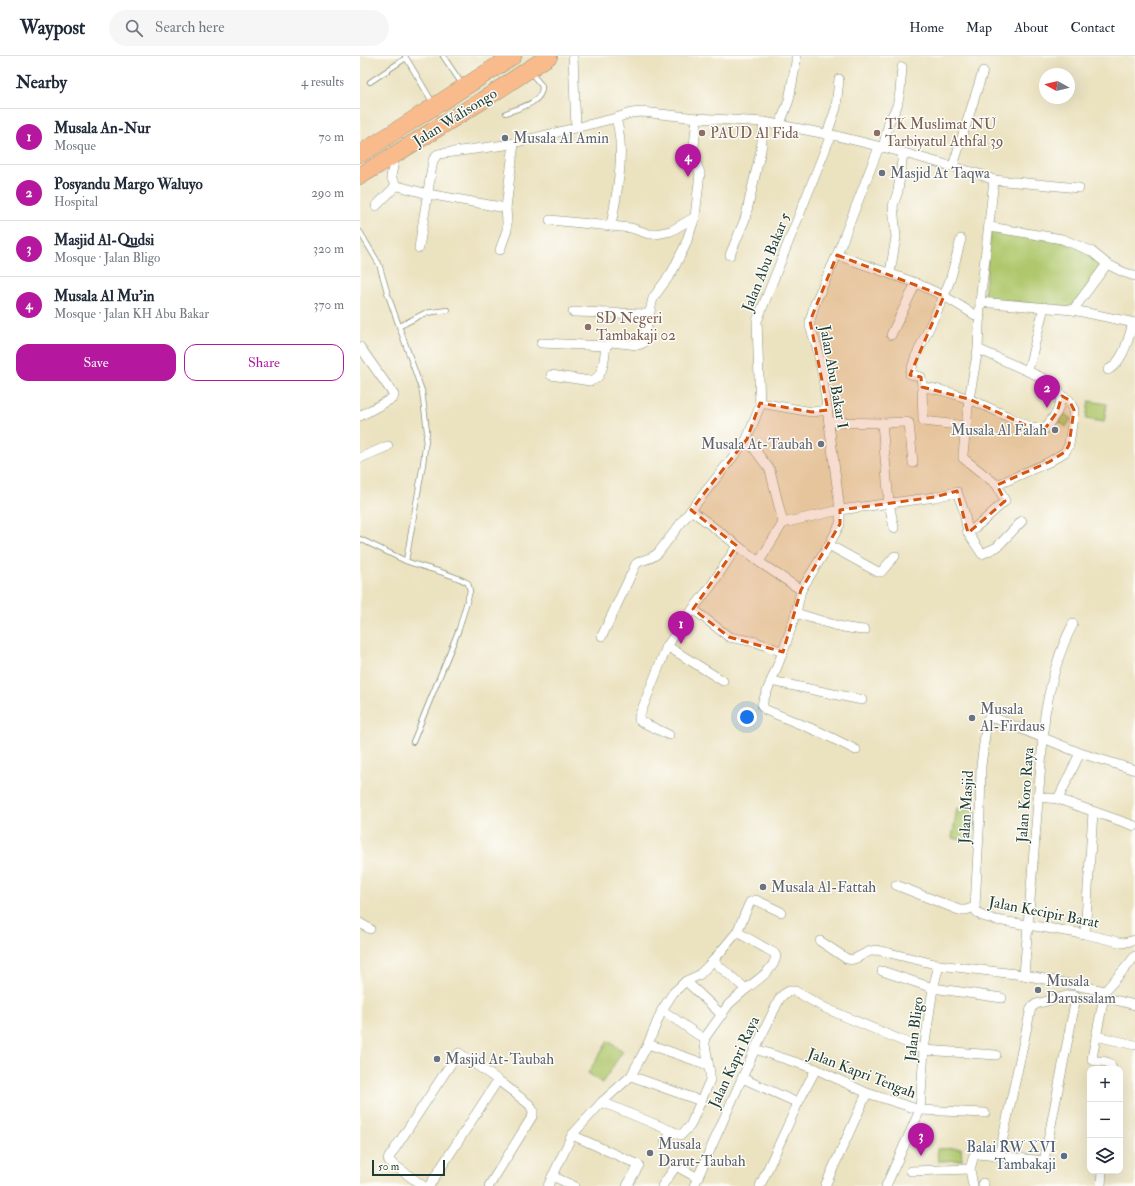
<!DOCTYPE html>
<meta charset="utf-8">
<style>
:root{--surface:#fff;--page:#f6f6f7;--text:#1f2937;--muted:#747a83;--line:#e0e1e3;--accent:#b5179e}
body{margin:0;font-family:"IM FELL Double Pica",serif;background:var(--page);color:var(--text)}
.controls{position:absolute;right:12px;bottom:12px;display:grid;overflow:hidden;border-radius:8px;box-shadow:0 4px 16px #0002}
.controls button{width:36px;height:36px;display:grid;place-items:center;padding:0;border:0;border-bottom:1px solid var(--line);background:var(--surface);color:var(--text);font:20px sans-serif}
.compass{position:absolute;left:679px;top:12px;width:36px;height:36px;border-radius:50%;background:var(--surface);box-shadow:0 4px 16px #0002;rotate:278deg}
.scale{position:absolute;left:12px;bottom:10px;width:73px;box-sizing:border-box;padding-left:4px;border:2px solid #1f3d34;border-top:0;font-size:11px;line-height:14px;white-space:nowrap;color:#1f3d34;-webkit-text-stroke:3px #fdfcf7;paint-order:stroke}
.you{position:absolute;left:387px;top:661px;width:14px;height:14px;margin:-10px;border:3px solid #fff;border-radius:50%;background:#1a73e8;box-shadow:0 0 0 6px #1a73e833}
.badge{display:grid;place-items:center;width:26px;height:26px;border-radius:50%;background:var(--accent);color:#fff;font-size:13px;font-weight:700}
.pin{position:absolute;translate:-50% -33px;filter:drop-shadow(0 1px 2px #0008)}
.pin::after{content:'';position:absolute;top:21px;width:14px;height:12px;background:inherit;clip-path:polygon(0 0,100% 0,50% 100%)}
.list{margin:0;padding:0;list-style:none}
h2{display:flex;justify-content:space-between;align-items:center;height:52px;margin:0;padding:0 16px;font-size:17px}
h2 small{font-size:13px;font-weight:400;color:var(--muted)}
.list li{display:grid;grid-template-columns:26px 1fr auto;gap:12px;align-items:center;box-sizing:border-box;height:56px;padding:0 16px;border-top:1px solid var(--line)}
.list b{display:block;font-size:15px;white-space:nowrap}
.list p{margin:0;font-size:13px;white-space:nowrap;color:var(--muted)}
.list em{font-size:13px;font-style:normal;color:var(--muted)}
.actions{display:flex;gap:8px;padding:12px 16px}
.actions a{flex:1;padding:9px 0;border:1px solid var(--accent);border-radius:12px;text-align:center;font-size:14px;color:var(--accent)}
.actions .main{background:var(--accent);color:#fff}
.icon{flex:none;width:22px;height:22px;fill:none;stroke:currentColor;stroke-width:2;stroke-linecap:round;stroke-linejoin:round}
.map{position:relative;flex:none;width:775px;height:1130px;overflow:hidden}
header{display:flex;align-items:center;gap:24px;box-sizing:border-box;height:56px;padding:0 20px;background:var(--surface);border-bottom:1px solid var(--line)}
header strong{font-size:19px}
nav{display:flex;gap:22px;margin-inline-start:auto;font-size:14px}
.search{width:280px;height:36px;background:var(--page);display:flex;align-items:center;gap:10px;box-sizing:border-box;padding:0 14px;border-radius:22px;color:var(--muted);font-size:15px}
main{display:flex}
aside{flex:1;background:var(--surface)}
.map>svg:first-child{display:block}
</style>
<header>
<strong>Waypost</strong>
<div class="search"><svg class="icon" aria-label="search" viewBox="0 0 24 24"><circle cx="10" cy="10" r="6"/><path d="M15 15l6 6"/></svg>Search here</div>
<nav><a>Home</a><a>Map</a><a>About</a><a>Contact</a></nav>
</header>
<main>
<aside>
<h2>Nearby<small>4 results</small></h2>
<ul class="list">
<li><span class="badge">1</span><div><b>Musala An-Nur</b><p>Mosque</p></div><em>70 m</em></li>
<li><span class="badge">2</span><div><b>Posyandu Margo Waluyo</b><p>Hospital</p></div><em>290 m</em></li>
<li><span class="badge">3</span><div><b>Masjid Al-Qudsi</b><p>Mosque · Jalan Bligo</p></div><em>320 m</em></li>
<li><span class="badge">4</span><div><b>Musala Al Mu'in</b><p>Mosque · Jalan KH Abu Bakar</p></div><em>370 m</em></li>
</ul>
<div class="actions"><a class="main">Save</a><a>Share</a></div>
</aside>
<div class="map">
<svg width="775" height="1130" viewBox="0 0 775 1130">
<rect width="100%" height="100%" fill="#fdfcf7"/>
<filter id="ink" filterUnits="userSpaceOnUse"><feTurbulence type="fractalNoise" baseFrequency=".025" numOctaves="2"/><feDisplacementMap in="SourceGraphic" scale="8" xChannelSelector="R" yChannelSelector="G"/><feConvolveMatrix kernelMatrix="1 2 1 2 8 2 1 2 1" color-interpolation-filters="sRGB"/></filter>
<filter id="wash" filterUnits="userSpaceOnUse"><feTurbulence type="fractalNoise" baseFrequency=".012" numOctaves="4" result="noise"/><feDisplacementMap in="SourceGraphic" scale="16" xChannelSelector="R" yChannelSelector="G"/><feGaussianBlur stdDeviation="0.9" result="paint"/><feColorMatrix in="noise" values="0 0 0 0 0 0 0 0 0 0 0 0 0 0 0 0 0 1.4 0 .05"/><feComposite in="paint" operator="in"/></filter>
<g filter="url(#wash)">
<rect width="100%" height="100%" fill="#ebe2c0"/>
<g fill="#b0c86d" stroke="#688250">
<path d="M631 174 702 185 729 197 744 208 710 252 624 242Z"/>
<path d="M729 345 747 348 744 366 726 363Z"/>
<path d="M701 355 711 363 706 371 695 363Z"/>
<path d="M597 752 617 755 612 786 592 782Z"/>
<path d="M248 985 263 995 242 1027 228 1017Z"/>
<path d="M601 1092 602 1104 578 1105 577 1093Z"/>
</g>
</g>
<g filter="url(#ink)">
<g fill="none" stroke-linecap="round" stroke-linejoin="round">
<defs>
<g id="lane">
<path d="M45 0 73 47"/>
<path d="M83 0 102 28"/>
<path d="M10 26 46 2"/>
<path d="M146 57C159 52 183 47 182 30L171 17"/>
<path d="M0 176 19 208 28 239 62 335 67 375 63 408 46 505C66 513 89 516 108 527L110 535 99 573 53 686"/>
<path d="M40 270 65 257 88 254"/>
<path d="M0 483 46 505"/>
</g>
<g id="street">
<path d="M213 0 216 72"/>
<path d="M420 68 429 44 436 6V0"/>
<path d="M467 78 476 52 479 23"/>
<path d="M523 92 529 66 537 50 540 36 542 11"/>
<path d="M35 99 31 121 36 130"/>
<path d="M593 110 623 15"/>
<path d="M16 150 35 131 38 130 68 138 146 152"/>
<path d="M190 164 271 172 289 178H296L311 175 335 161"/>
<path d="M251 170C257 135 266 97 256 62"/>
<path d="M630 171 702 183 731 195 747 208 763 216 775 220"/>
<path d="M601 183 591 221 584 240 555 302 550 318 561 321 562 331C601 335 637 356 672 372L685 373 697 356 702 340"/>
<path d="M59 192 73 104 78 98 145 89 256 62 271 57 282 56 337 62 404 66 477 80 530 93 619 118 634 124 719 132"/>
<path d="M140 194 147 174V166L146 152 154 87"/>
<path d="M370 199 385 163 401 94 404 66"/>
<path d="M477 199 556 227 584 240 620 262"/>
<path d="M530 217 536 181 533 150 538 135 543 97"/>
<path d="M620 246 713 254 775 267"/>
<path d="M713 254 747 208"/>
<path d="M213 256 289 258"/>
<path d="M531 279 556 227"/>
<path d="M181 287 246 290 251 286 278 289 283 287 293 242 312 216 325 190 335 161 340 117 333 99 337 62"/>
<path d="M0 291 34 339 33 342 0 360"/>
<path d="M618 293 694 327 702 340 709 344 714 354 709 389 705 396 689 406 637 429 603 402V398L609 343 618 293 620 246 634 124"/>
<path d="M748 314C764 305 768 283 773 267"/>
<path d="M668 315 684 251"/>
<path d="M191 319 230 325C244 323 244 302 246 290"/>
<path d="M562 331 563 364 564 365 606 370"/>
<path d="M400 347 452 356 468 354"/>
<path d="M469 366 522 367 529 447 534 472"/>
<path d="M522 367 546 366 549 367 553 407"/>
<path d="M387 383 410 414 423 467"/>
<path d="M0 402 28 390"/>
<path d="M608 477 623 465 645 445 637 429"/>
<path d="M469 489 518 516H521L535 500"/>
<path d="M399 506 423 467 480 454 575 441 596 436H597L604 455 608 477 622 498 637 491 662 465"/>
<path d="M441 534 399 506 331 454 387 383 400 350 397 265 471 79"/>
<path d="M333 553 369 581 396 586 423 596"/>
<path d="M436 557C459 564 481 573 505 574"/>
<path d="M242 580 276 508C282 502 288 506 298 497L331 454"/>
<path d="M307 590 363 625"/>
<path d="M411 625 502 644"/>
<path d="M309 679 282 666 279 664V661L307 590 333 553 351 530 377 490"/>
<path d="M496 694 462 677 406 654 402 650 403 645 423 596 436 557 441 534 469 489 480 468V454L463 321 457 291 450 270V265L455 247 477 199 519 91"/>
<path d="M679 741 698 743 775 770"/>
<path d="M698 743 720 697"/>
<path d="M536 829 599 854H606L615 851 617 856 622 860 636 864 725 878 763 887 775 884"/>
<path d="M615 851 620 757 621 710 627 664 629 662 637 663 720 697 775 714"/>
<path d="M0 867 10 873"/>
<path d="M377 876 414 897 416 900C414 914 397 924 386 933"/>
<path d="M725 878 733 756"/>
<path d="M460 885 487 903C498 906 503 894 517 894L579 909 664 919 685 658C691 627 698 596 713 568"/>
<path d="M522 915 573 932 642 942"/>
<path d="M664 919 745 935"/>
<path d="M326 925 362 959"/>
<path d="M710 939 716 940V942L684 1105 639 1100 671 952 676 948Z"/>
<path d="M743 941 775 949"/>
<path d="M736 980 775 989"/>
<path d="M344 983 369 948 386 933 353 905"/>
<path d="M288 988 348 1009"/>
<path d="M395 993 456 1013 507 1037 560 1054 625 1057"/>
<path d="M752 1013C750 1002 740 1007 732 1004L733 997 745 935 768 909 775 900"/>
<path d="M271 1020 341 1045"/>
<path d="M382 1022 438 1047"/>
<path d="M242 1046 321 1079 330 1070 350 1024V1017L344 983 302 954"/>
<path d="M212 1079 279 1109 267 1130"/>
<path d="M305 1086 312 1075"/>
<path d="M551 1115 610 1113"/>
<path d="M192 1120 214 1130"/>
<path d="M623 1127 624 1130"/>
<path d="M63 1130 29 1105 28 1103 94 1003 99 997 138 1024 170 1049 173 1055V1059L129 1130"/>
<path d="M69 1130 138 1024"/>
<path d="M188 1130 212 1079 242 1046 271 1020 288 988 302 954 313 937 326 925 339 919 353 905 377 876 390 846 396 844 421 856"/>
<path d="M302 1130 316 1110 338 1122"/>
<path d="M334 1130 395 993 420 942 424 938 429 935H435L465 952 564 994 636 999"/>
<path d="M400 1130 438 1047 456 1013"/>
<path d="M465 1130 507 1037"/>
<path d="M526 1130 560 1054 564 994 573 932 579 909"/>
<path d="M613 1130 610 1113 614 1099 617 1098 639 1100"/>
<path d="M741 1130 742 1115"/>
</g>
<g id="highway">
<path d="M0 98 153 0"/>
<path d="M0 120 123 44 189 0"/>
</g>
</defs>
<use href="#lane" stroke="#85907a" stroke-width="6"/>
<use href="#street" stroke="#85907a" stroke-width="10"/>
<use href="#highway" stroke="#85907a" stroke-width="18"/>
<use href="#lane" stroke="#fff" stroke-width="4.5"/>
<use href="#street" stroke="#fff" stroke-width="9"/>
<use href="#highway" stroke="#fabb8c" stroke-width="17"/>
</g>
</g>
<path fill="#d45610" fill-opacity="0.2" stroke="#d45610" stroke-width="3" stroke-dasharray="8 5" stroke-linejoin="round" d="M477 199 584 240 550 319 561 321 562 331 609 343 672 372 684 374 697 356 702 340 709 344 714 354 709 389 705 396 689 406 637 429 645 445 608 477 597 435 575 441 480 454V468L441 534 423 596 369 581 333 553 377 490 331 454 387 383 400 347 452 356 468 354 450 265Z"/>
<g fill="#8d6e63" stroke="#fdfcf7" stroke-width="1.5">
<circle cx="342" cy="77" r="4"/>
<circle cx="517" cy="77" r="4"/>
<circle cx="228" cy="271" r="4"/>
</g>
<g fill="#6b7280" stroke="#fdfcf7" stroke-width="1.5">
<circle cx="145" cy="82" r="4"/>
<circle cx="522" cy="117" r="4"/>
<circle cx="695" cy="374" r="4"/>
<circle cx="461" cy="388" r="4"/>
<circle cx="612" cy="662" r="4"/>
<circle cx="403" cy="831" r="4"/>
<circle cx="678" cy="934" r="4"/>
<circle cx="77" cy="1003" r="4"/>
<circle cx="290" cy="1097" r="4"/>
</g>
<circle fill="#5c6f8a" stroke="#fdfcf7" stroke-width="1.5" cx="704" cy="1100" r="4"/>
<g text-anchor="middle" stroke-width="3" stroke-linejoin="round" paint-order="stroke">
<g font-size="15" fill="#1f3d34" stroke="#fdfcf7">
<text transform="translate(95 61) rotate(-32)" y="5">Jalan Walisongo</text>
<text transform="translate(406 206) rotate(-68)" y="5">Jalan Abu Bakar 5</text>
<text transform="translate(474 321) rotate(80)" y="5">Jalan Abu Bakar I</text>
<text transform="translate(665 739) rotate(-86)" y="5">Jalan Koro Raya</text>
<text transform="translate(606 751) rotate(-87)" y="5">Jalan Masjid</text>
<text transform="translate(684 856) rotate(11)" y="5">Jalan Kecipir Barat</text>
<text transform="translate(554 973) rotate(-83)" y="5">Jalan Bligo</text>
<text transform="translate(374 1006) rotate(-65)" y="5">Jalan Kapri Raya</text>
<text transform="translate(502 1017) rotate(21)" y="5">Jalan Kapri Tengah</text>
</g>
<g font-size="15" fill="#785e54" stroke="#fdfcf7" text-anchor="start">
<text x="525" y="73">TK Muslimat NU<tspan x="525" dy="17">Tarbiyatul Athfal 39</tspan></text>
<text x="350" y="82">PAUD Al Fida</text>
<text x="236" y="267">SD Negeri<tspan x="236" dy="17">Tambakaji 02</tspan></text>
</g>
<g font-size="15" fill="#5b616d" stroke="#fdfcf7" text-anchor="start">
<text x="153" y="87">Musala Al Amin</text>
<text x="530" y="122">Masjid At Taqwa</text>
<text x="687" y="379" text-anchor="end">Musala Al Falah</text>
<text x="453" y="393" text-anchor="end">Musala At-Taubah</text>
<text x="620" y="658">Musala<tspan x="620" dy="17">Al-Firdaus</tspan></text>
<text x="411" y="836">Musala Al-Fattah</text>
<text x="686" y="930">Musala<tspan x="686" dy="17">Darussalam</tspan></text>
<text x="85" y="1008">Masjid At-Taubah</text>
<text x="298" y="1093">Musala<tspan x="298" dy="17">Darut-Taubah</tspan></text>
</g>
<g font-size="15" fill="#4e5e75" stroke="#fdfcf7" text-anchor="end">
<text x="696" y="1096">Balai RW XVI<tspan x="696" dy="17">Tambakaji</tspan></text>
</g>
</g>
</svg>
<div class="controls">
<button>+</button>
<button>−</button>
<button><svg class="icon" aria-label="layers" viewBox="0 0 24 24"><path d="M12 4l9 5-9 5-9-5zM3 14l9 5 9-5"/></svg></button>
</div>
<svg class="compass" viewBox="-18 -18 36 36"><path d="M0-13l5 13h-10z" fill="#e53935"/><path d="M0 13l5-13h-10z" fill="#747a83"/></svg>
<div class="scale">50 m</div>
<div class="you"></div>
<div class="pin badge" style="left:321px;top:588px">1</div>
<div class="pin badge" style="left:687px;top:352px">2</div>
<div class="pin badge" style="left:561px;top:1100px">3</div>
<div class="pin badge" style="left:328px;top:121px">4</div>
</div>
</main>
